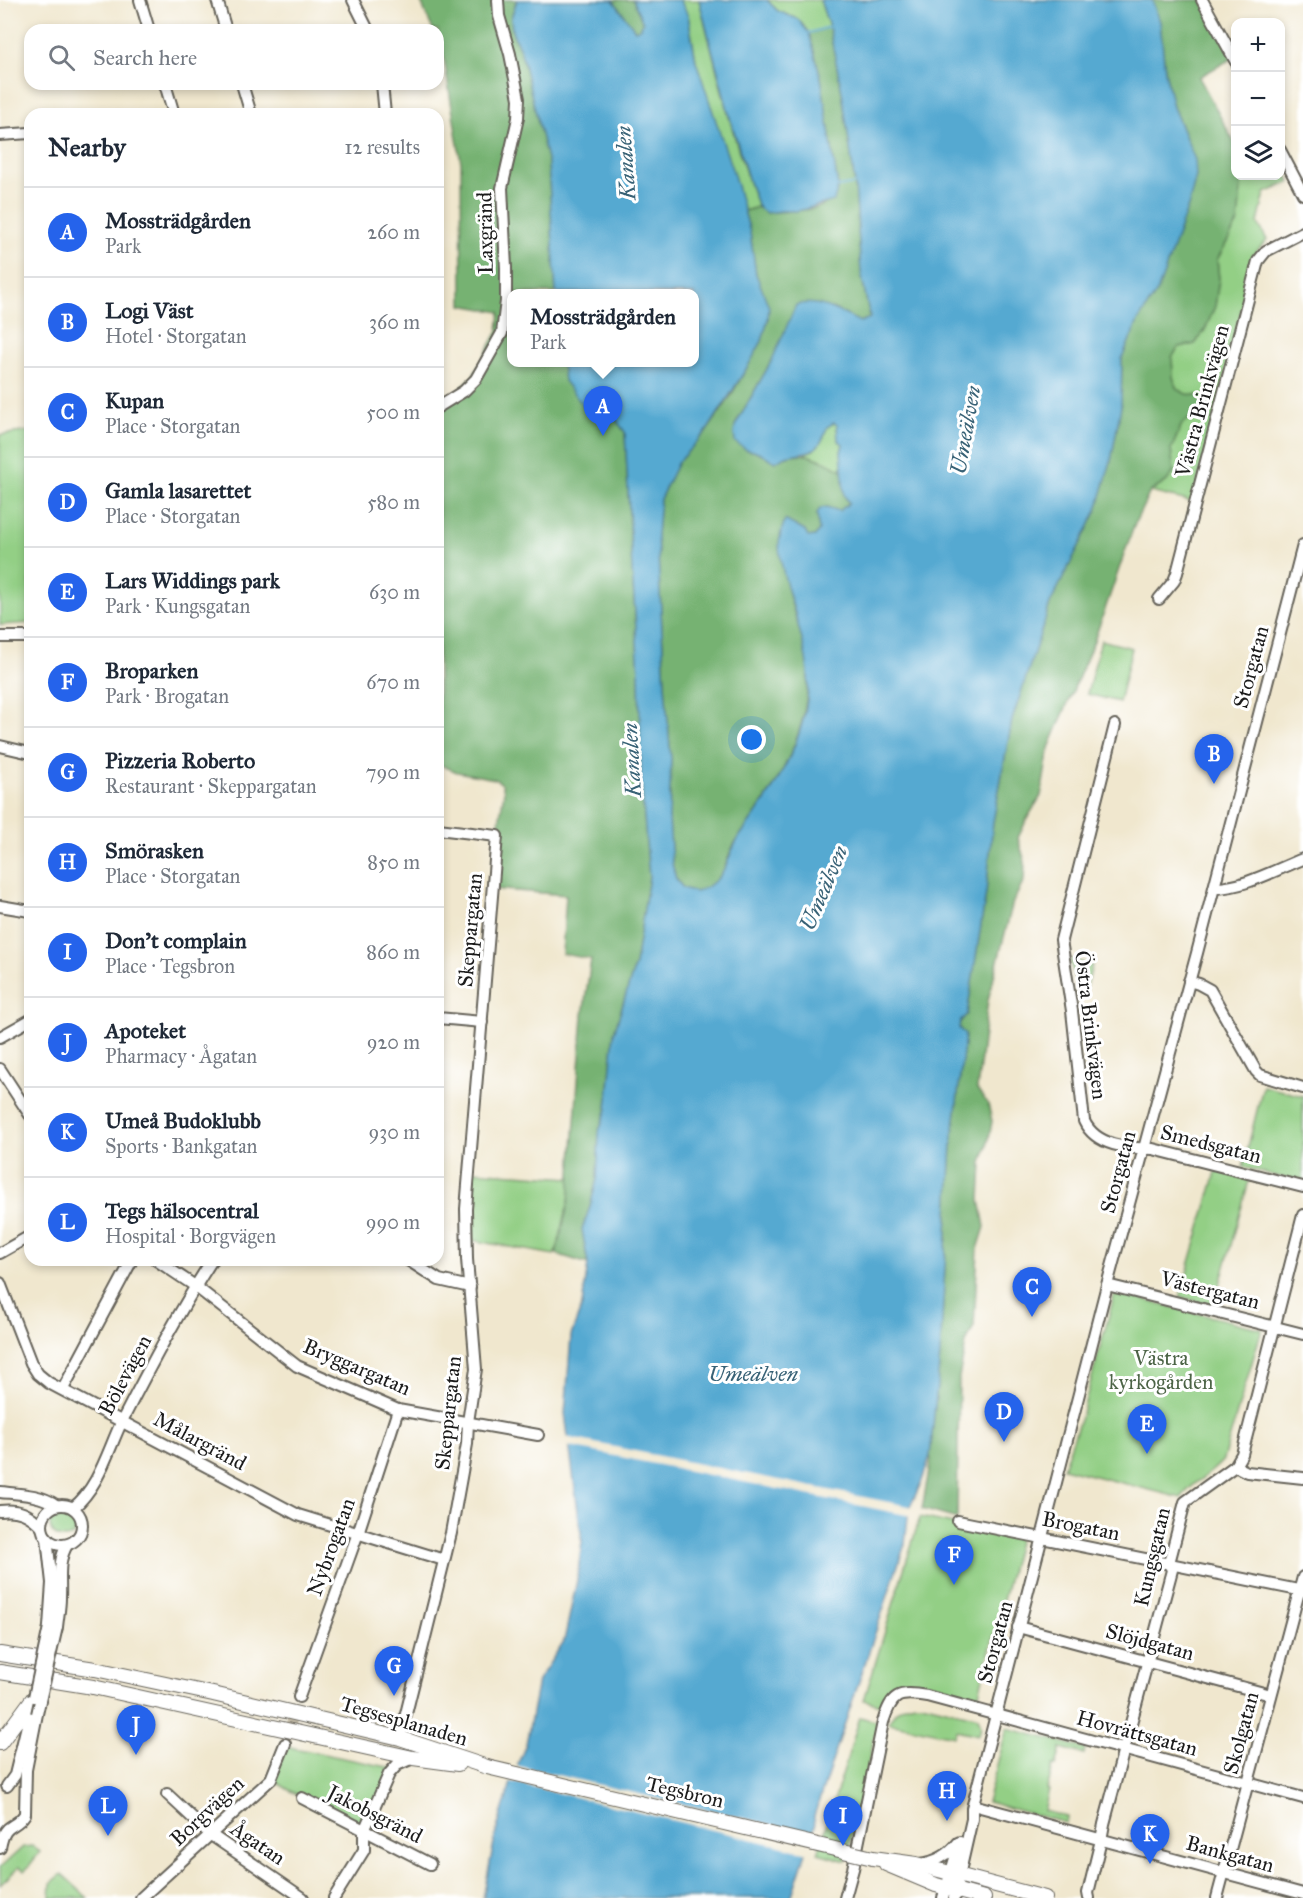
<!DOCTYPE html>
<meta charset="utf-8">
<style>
:root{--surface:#fff;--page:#f6f6f7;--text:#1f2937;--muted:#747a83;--line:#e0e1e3;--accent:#2563eb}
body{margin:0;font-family:"IM FELL Great Primer",serif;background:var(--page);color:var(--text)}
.controls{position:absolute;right:18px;top:18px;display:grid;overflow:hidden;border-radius:12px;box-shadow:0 3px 9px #0003}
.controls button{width:54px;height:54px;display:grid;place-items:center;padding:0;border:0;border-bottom:2px solid var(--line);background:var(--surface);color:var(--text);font:30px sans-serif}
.you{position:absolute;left:752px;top:740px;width:21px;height:21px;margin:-15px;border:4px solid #fff;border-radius:50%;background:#1a73e8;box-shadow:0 0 0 9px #1a73e833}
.badge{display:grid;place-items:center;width:39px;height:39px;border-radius:50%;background:var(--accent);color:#fff;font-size:20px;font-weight:700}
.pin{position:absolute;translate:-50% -50px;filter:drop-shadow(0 2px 3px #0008)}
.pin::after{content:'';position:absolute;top:32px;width:21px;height:18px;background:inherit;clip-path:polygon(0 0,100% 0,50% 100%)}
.popup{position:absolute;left:507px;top:289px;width:192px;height:78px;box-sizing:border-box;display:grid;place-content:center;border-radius:12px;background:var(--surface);filter:drop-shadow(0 2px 4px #0005);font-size:20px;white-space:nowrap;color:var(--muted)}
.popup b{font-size:22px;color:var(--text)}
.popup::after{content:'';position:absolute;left:50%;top:100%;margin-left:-12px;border:12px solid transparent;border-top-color:var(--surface)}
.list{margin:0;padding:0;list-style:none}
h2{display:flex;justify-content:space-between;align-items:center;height:78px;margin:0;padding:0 24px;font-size:26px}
h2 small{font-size:20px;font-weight:400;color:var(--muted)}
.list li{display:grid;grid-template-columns:39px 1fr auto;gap:18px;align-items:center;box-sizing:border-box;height:90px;padding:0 24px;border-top:2px solid var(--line)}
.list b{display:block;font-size:22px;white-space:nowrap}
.list p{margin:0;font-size:20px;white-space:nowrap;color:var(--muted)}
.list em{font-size:20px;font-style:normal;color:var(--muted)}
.icon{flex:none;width:33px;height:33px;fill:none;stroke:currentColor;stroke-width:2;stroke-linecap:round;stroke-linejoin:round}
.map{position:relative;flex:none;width:1303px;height:1898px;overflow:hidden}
.search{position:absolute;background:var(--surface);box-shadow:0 3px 9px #0003;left:24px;top:24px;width:420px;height:66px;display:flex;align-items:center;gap:15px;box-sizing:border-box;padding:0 21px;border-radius:18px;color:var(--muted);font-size:22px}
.panel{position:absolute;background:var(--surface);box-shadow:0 3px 9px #0003;left:24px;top:108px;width:420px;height:1158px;border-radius:18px}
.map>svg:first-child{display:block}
</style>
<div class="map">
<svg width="1303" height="1898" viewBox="0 0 1303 1898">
<rect width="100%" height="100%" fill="#fff"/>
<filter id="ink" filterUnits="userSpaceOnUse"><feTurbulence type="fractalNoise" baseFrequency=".0167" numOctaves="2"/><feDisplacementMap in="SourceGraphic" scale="12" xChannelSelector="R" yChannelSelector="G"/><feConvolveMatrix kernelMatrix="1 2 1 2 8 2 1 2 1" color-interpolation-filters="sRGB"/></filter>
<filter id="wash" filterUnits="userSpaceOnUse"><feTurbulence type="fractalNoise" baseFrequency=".008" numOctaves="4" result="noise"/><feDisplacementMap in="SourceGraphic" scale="24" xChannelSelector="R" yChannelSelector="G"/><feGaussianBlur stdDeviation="1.35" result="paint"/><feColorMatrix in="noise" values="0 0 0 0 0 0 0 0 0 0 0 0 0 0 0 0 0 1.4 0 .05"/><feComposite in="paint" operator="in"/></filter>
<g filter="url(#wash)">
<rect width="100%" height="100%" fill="#f0e7ce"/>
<g fill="#93cf85" stroke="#587650" stroke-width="1.5">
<path d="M680 0H699C717 69 732 140 758 207L744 211 696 61 688 15Z"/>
<path d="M767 0H820L829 27 809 33 798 19 778 11Z"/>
<path d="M1281 163 1290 182 1265 193 1258 223 1267 240 1253 255 1244 300 1193 502 1150 492 1166 482 1174 472 1171 450 1182 424 1209 405 1205 396 1185 394 1177 389 1173 377 1172 357 1179 347 1195 344 1205 330 1215 306 1219 279 1217 260 1238 222 1242 176H1280Z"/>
<path d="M834 422 837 425 838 440 843 444 841 452 844 471 825 461 804 454 814 450 827 427Z"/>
<path d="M30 431V623L0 625V435Z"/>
<path d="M1101 640 1132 648 1119 702 1087 694Z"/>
<path d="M1070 959 1092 965 1084 998 1079 1002Z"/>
<path d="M1263 1086 1303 1096V1183L1243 1167Z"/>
<path d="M1217 1169 1250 1177 1214 1306 1180 1297Z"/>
<path d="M473 1171 584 1179 577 1207 554 1255 471 1240 470 1206Z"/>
<path d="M1115 1293 1262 1329 1223 1460C1211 1475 1192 1482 1181 1498L1063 1468 1081 1417Z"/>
<circle cx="64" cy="1524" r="14"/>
<path d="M920 1517 1019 1538 977 1701 907 1684C893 1686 884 1692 880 1705L864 1700Z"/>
<path d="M915 1703H922L978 1717 981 1726 979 1735 956 1730 954 1736 889 1723C894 1710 902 1705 915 1703Z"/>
<path d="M860 1717 878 1722 846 1861 818 1853Z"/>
<path d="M1007 1728 1085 1748 1084 1754 1061 1748 1056 1766H1053L1047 1789 1049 1790 1044 1811 1067 1817 1066 1823 987 1802Z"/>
<path d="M284 1746 393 1768 364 1831 302 1798 271 1779Z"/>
<path d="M32 1846 40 1852 25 1871 19 1867 0 1885V1868L23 1847Z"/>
<path d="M62 1874 88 1898H50L51 1883Z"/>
</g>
<g fill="#76b272" stroke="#496747" stroke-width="1.5">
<path d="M420 0H517L515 4 512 31 521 52 548 163 556 293 512 294V362L562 363 564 381 600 413 613 416 625 432 632 569 639 672 641 780 649 877 635 965 614 1033 607 1109 599 1131 597 1179 590 1207 582 1229 588 1264 556 1254 569 1200 583 1015 591 959 562 954 566 895 492 889 497 836 504 791 502 784 495 779 457 772 438 764V402L455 393 473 376 498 331 500 312 462 305 461 163 443 53 438 42V30H433Z"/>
<path d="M613 0H633L643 23 640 28 634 30Z"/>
<path d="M1152 0H1202L1233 58 1199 77 1235 144 1236 176H1242L1238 222 1217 260 1219 279 1215 306 1205 330 1195 344 1179 347 1172 357 1173 377 1177 389 1186 394 1205 396 1209 405 1182 424 1171 450 1174 472 1166 482 1150 492 1135 523 1094 641 1049 748 1041 796 1028 817 1018 838 1025 862 1024 881 1013 902 988 1000 977 1090 988 1104 992 1121 989 1139 982 1163 980 1200 985 1227 978 1249 974 1326 966 1343 959 1377 957 1519 922 1509 931 1459 930 1456 940 1355 952 1144 965 1035 959 1028 960 1022 967 1014 986 893 993 822 1012 720 1050 604 1097 510 1111 461 1121 406 1122 358 1138 321 1158 290 1189 203 1196 176 1184 132 1173 107 1165 71 1160 22Z"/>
<path d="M829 27 842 92 855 184 861 272 870 318 860 322 832 308 772 360 735 425 747 450 759 452 775 462C798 445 821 459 844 471V495L849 503 839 511 827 507 817 513 819 531 815 536 808 537 805 531 785 520C786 542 784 567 788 589 792 612 804 635 807 659 814 728 778 785 739 837 719 864 734 875 696 893L683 888 676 879 672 863 669 818 671 760 665 685 657 535 660 499 678 462 707 431 729 399 762 341 768 319V307L756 274 750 232 744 211 758 207 766 213C781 211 816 212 827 203 832 200 835 192 838 187L821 78 809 33Z"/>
</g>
<g fill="#55a9d1" stroke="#386276" stroke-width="1.5">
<path d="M517 0H613L635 30 640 28 643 23 633 0H680L688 15 696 61 734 175 750 232 756 274 769 307 768 319 762 341 748 366 707 431 678 462 660 499 657 535 665 685 671 760 669 818 672 863 676 879 683 888 696 892C734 876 721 861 742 833 772 794 805 740 808 690 810 663 801 638 795 613 789 594 780 566 779 546 779 537 782 528 785 520L805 531 808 537 815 536 819 531 817 513 821 508 827 507 839 511 849 503 844 495 841 452 843 444 838 440 837 425 834 423 827 427C818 464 798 445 775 462L759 452 747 450 735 442 734 434 735 426 772 360 796 305C816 298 842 313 860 322L870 318 861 272 855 184 842 92 829 27 820 0H1152L1160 22 1165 71 1173 107 1195 160 1196 176 1189 203 1158 290 1138 321 1122 358 1121 406 1111 461 1097 510 1050 604 1012 720 993 822 986 893 967 1014 960 1022 959 1028 965 1035 952 1144 940 1355 930 1456 922 1481 909 1509 905 1544 814 1816 815 1825 791 1898H483L496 1832 513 1776 526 1744 538 1681 564 1641 577 1580 582 1541 565 1414 571 1336 582 1305 588 1264 582 1229 590 1207 597 1179 599 1131 607 1109 614 1033 635 965 649 877 641 780 639 672 632 569 625 432 613 416 589 413 564 381 562 363 694 362V294L556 293 548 163 521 52 512 31 511 18Z"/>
<path d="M699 0H767L778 11 798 19 809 33 821 78 836 174 838 187 834 201 798 211H782L766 213 758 207 750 185 730 118Z"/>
</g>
<g fill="#f0e7ce">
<path d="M565 1437 913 1507 911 1516 566 1446Z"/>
<path d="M514 1765 815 1835 809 1853 508 1781Z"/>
</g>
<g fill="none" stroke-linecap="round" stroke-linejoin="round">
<g stroke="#55a9d1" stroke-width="2">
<path d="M809 33 829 27"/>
<path d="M838 187 855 184"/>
</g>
</g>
</g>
<g filter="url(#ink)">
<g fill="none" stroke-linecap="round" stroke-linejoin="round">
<path stroke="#c6beaa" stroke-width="10" stroke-dasharray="10 5" stroke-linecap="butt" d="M285 1744 299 1697"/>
<defs>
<g id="minor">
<path d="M140 0 149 30"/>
<path d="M217 0 226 30"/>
<path d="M353 0 368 30"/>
<path d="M1202 0 1236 62"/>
<path d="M165 84 174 114"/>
<path d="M242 84 251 114"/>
<path d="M382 84 385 114"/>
<path d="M0 135 30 133"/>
<path d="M1280 150 1303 194"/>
<path d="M438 407 464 391 476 379 502 333 506 301V268L502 188 518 118 519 99 510 54 499 16 498 0"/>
<path d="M1159 599 1174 581 1177 573 1258 261 1266 251 1303 232"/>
<path d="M0 637H30"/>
<path d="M1115 725 1061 940 1072 1011 1084 1121C1096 1147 1129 1148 1153 1149L1303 1187"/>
<path d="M0 746 30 753"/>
<path d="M1214 888C1244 888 1275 870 1303 859"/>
<path d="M0 906 30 911"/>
<path d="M1189 981 1199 984 1210 990 1256 1071 1260 1075 1303 1088"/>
<path d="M438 1018 482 1022"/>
<path d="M0 1037 30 1020"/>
<path d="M0 1069 30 1115"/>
<path d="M0 1253 30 1236"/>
<path d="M156 1260 195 1286 297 1366 398 1410 538 1435"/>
<path d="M408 1260 439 1280 470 1287"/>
<path d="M0 1283 31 1363 38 1374 49 1383 298 1515 444 1560"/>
<path d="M1107 1285 1303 1334"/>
<path d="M63 1389 132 1260"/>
<path d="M1235 1466 1247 1472 1303 1478"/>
<path d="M0 1492C19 1494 40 1494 56 1505"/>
<circle cx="62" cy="1525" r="20"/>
<path d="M73 1508C99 1487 108 1450 122 1421 150 1366 179 1311 212 1260"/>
<path d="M0 1511C18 1509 29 1513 42 1527"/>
<path d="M958 1521 1303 1591"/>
<path d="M47 1538 52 1583 49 1627"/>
<path d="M57 1627C58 1617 60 1607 60 1598 61 1578 57 1562 67 1545"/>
<path d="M1018 1627 1271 1695"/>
<path d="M299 1697 358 1533 398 1410"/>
<path d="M400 1738 451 1533 467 1444 468 1422 476 1369 467 1259 466 1209 497 836 438 829"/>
<path d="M7 1786 15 1775 33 1701"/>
<path d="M167 1794 211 1835 303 1898"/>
<path d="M302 1798 430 1864"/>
<path d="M973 1805 1303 1894"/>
<path d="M0 1848C5 1820 14 1831 25 1814L26 1770 37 1714"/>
<path d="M920 1864C936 1862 948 1856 958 1843"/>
<path d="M141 1898 271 1779 285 1744"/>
<path d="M334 1898 364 1850V1831L389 1774 397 1765 413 1758"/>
<path d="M845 1898 853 1869 883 1722C892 1694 898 1691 927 1696L1303 1798"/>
<path d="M943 1898 960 1842"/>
<path d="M954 1898 972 1819V1808L1107 1285 1197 953 1303 545"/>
<path d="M1089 1898 1088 1893 1101 1840 1104 1824 1172 1570 1169 1563 1185 1502 1235 1466 1242 1454 1303 1215"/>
<path d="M1217 1898 1303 1577"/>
</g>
<g id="major">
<path d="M0 1654 95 1669 213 1694 400 1738 487 1767"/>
<path d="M0 1672 93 1687 413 1758 458 1764"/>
<path d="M0 1743 34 1697"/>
<path d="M873 1858 916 1864 1045 1898"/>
<path d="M886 1864 936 1885 984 1898"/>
</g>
</defs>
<use href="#minor" stroke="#66635a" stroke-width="14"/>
<use href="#major" stroke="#66635a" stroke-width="16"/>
<use href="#minor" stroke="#fff" stroke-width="10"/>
<use href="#major" stroke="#fff" stroke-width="14"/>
<defs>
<g id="minor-bridge">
<path d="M34 1697 49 1627"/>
<path d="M37 1714 57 1627"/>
</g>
<path id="major-bridge" d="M487 1767 873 1858"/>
</defs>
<use href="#minor-bridge" stroke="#66635a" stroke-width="14" stroke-linecap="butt"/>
<use href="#major-bridge" stroke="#66635a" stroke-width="16" stroke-linecap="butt"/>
<use href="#minor-bridge" stroke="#fff" stroke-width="10"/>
<use href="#major-bridge" stroke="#fff" stroke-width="14"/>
</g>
</g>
<g text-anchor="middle" stroke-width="6" stroke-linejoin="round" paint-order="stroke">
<g font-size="21" fill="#1c1c1c" stroke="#fff">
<text transform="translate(485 233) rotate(-91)" y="7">Laxgränd</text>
<text transform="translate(1202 401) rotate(-75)" y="7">Västra Brinkvägen</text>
<text transform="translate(1251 667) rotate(-75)" y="7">Storgatan</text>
<text transform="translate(470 930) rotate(-85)" y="7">Skeppargatan</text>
<text transform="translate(1091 1025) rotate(83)" y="7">Östra Brinkvägen</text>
<text transform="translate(1211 1144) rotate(14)" y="7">Smedsgatan</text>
<text transform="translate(1118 1172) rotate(-75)" y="7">Storgatan</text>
<text transform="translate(1210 1290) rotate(14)" y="7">Västergatan</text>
<text transform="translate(357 1367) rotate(23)" y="7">Bryggargatan</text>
<text transform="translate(125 1375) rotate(-62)" y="7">Bölevägen</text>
<text transform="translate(448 1413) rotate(-84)" y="7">Skeppargatan</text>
<text transform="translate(200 1441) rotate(28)" y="7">Målargränd</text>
<text transform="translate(1081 1526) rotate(11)" y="7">Brogatan</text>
<text transform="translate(331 1547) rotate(-70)" y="7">Nybrogatan</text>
<text transform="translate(1152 1557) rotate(-77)" y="7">Kungsgatan</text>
<text transform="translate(995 1642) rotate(-75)" y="7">Storgatan</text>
<text transform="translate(1150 1642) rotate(15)" y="7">Slöjdgatan</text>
<text transform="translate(404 1721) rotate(16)" y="7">Tegsesplanaden</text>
<text transform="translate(1137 1733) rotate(15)" y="7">Hovrättsgatan</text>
<text transform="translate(1241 1733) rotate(-75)" y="7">Skolgatan</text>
<text transform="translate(685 1792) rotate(13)" y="7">Tegsbron</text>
<text transform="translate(207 1811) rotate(-43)" y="7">Borgvägen</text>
<text transform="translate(375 1814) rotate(27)" y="7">Jakobsgränd</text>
<text transform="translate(258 1843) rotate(34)" y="7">Ågatan</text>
<text transform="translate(1230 1854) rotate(15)" y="7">Bankgatan</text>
</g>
<g font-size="21" fill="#4c6446" stroke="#fff">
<text x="1161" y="1365">Västra<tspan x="1161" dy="24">kyrkogården</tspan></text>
</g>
<g font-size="22" font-style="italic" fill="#386276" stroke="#fff">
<text transform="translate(625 163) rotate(-94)" y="8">Kanalen</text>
<text transform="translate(965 430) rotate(-80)" y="8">Umeälven</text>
<text transform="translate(631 760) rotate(-93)" y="8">Kanalen</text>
<text transform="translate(823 888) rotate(-67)" y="8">Umeälven</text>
<text x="753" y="1381">Umeälven</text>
</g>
</g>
</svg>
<div class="controls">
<button>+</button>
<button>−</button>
<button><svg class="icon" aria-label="layers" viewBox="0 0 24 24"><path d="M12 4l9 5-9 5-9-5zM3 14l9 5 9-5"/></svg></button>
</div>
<div class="you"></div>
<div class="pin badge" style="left:603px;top:436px">A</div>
<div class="popup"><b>Mossträdgården</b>Park</div>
<div class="pin badge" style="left:1214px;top:784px">B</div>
<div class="pin badge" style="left:1032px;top:1317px">C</div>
<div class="pin badge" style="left:1004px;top:1442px">D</div>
<div class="pin badge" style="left:1147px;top:1454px">E</div>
<div class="pin badge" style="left:954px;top:1585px">F</div>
<div class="pin badge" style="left:394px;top:1696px">G</div>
<div class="pin badge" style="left:947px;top:1821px">H</div>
<div class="pin badge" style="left:843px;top:1846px">I</div>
<div class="pin badge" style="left:136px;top:1755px">J</div>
<div class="pin badge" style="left:1150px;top:1864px">K</div>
<div class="pin badge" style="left:108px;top:1836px">L</div>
<div class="search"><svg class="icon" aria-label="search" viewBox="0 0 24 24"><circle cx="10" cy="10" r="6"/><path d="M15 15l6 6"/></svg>Search here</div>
<section class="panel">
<h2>Nearby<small>12 results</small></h2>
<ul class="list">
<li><span class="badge">A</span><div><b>Mossträdgården</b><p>Park</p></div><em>260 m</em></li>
<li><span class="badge">B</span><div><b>Logi Väst</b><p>Hotel · Storgatan</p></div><em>360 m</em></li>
<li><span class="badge">C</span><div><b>Kupan</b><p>Place · Storgatan</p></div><em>500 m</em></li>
<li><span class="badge">D</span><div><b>Gamla lasarettet</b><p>Place · Storgatan</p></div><em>580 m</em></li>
<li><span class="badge">E</span><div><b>Lars Widdings park</b><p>Park · Kungsgatan</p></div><em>630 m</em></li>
<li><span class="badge">F</span><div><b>Broparken</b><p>Park · Brogatan</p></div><em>670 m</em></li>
<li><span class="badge">G</span><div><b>Pizzeria Roberto</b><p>Restaurant · Skeppargatan</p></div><em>790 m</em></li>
<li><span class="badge">H</span><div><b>Smörasken</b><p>Place · Storgatan</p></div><em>850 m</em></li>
<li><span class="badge">I</span><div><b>Don’t complain</b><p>Place · Tegsbron</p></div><em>860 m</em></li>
<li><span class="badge">J</span><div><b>Apoteket</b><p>Pharmacy · Ågatan</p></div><em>920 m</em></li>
<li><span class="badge">K</span><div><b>Umeå Budoklubb</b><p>Sports · Bankgatan</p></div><em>930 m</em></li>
<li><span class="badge">L</span><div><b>Tegs hälsocentral</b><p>Hospital · Borgvägen</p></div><em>990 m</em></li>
</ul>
</section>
</div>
